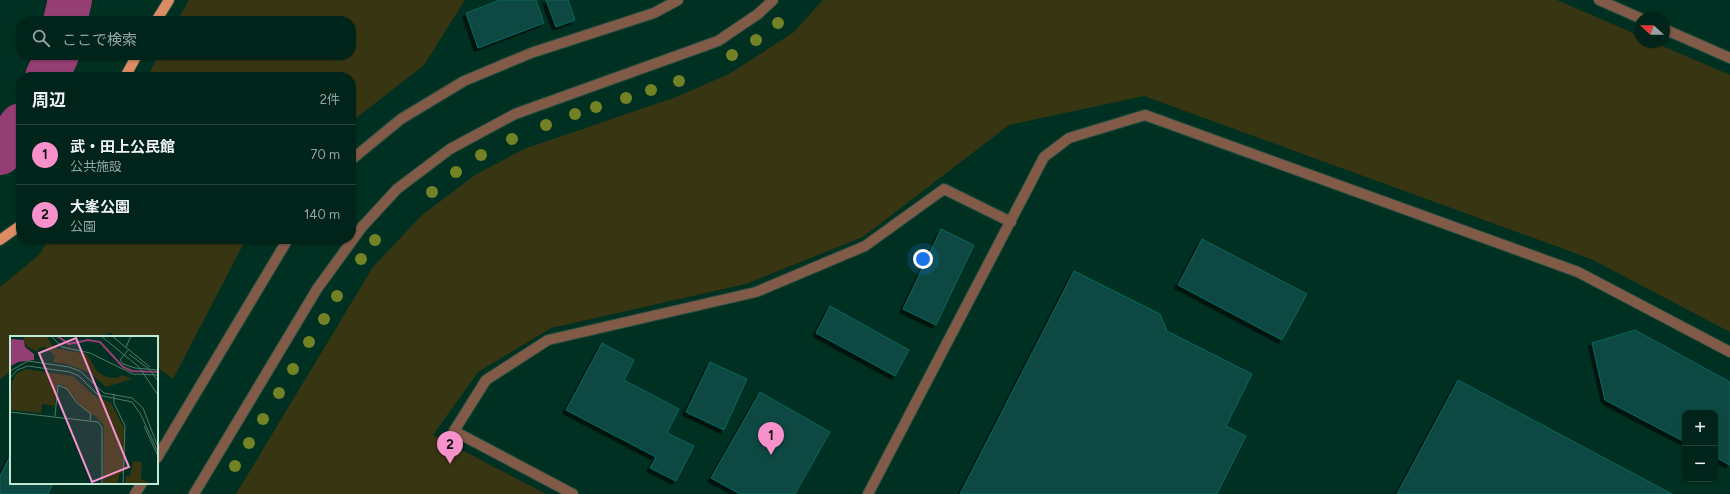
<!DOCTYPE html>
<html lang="ja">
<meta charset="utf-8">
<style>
:root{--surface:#002419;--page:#0e3026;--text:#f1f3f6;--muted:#95a4a2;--line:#224138;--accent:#f890cc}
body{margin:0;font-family:Figtree,"Noto Sans JP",sans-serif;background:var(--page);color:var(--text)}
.controls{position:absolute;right:12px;bottom:12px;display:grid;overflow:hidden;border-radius:8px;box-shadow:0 1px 3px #0004}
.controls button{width:36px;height:36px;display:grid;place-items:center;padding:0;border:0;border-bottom:1px solid var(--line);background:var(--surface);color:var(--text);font:20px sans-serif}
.compass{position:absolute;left:1634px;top:12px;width:36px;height:36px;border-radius:50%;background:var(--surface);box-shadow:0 1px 3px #0004;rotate:292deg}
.you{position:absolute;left:923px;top:259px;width:14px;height:14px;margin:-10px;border:3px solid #fff;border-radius:50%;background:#1a73e8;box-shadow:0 0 0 6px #1a73e833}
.badge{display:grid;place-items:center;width:26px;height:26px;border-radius:50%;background:var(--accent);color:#111;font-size:13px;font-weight:700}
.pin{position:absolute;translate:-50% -33px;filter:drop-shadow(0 1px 2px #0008)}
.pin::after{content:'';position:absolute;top:21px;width:14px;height:12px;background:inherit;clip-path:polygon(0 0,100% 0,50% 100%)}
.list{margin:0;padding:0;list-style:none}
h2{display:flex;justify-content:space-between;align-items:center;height:52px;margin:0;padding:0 16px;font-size:17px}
h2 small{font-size:13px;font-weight:400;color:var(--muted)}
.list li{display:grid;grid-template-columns:26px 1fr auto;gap:12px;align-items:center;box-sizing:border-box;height:60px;padding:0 16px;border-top:1px solid var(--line)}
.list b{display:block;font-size:15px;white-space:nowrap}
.list p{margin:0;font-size:13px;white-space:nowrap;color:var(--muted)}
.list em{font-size:13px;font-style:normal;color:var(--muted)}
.icon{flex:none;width:22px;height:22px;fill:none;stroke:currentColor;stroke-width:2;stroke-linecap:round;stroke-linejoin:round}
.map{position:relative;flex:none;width:1730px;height:494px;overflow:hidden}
.search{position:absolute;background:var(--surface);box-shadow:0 1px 3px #0004;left:16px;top:16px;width:340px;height:44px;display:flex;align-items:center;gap:10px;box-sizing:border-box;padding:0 14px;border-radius:16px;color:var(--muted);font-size:15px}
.panel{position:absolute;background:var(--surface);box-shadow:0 1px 3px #0004;left:16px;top:72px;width:340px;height:172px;border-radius:16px}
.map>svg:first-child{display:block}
</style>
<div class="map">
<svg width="1730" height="494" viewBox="0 0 1730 494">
<defs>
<filter id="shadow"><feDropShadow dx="-3.5" dy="3.5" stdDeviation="0" flood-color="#0009"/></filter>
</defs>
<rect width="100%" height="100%" fill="#003021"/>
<g fill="#383612">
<path d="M189 0H465L424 65 351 122V77H147L159 55H351V21H177Z"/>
<path d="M823 0H1557L1640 36V42H1653L1730 75V332L1591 259 1144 96 1009 125 863 237 746 284 551 328 478 372 433 435 546 494H236L373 267 422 215 475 175 524 149 676 97 729 74 794 32Z"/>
<path d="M49 239H246L173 379 157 367V337H117L111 333 98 337H11V371L0 379V287L39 255Z"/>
</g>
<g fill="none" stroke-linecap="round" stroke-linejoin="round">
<g stroke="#953e73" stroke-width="44">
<path d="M65 21 70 0"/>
<path d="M47 77 57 55"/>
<path d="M0 153 21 125"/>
</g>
</g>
<g fill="#0f4943" stroke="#08655d" filter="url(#shadow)">
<path d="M500 0H536L544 23 478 48 466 13Z"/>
<path d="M546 0H568L575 20 556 27Z"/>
<path d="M941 229 974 245 936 325 903 309Z"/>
<path d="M1202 239 1307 294 1282 340 1178 285Z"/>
<path d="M1074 271 1160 314 1167 331 1252 374 1226 426 1246 436 1217 494H960Z"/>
<path d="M830 306 909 350 895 376 816 333Z"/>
<path d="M1635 330 1730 382V465L1715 457V413H1685V442L1605 400 1592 343Z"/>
<path d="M602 343 634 360 624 380 679 409 667 433 694 446 676 481 650 468 656 457 566 410Z"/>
<path d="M710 362 747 379 724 430 686 412Z"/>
<path d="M1458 380 1672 494H1397Z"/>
<path d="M760 392 830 432 795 494H740L711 478Z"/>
<path d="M11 454V483H53L48 494H0V476Z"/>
</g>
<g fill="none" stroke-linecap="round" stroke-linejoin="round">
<defs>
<g id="minor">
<path d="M1599 0 1640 18"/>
<path d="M1664 29 1730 58"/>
<path d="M573 494 454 431 486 380 548 340 756 292 865 246 944 189 1011 222"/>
</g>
<g id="tertiary">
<path d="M351 160 401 119 464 81 531 53 654 13 678 0"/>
<path d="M157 458 288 239"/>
<path d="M135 494 142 483"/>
<path d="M194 494 317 289 362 227 397 189 450 149 515 114 718 41 758 14 773 0"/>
<path d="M868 494 1044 157 1069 138 1145 115 1578 272 1730 352"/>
</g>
<g id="primary">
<path d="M156 21 169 0"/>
<path d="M125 77 137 55"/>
<path d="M0 240 21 225"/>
</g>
</defs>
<use href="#minor" stroke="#1f4d3e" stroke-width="12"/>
<use href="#tertiary" stroke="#1f4d3e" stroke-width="12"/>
<use href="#primary" stroke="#1f4d3e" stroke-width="12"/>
<use href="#minor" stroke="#825a48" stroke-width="10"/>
<use href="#tertiary" stroke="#825a48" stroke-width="10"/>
<use href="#primary" stroke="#dc8b65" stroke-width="10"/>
</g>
<g fill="#738225">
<circle cx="778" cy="23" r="6"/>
<circle cx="756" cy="40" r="6"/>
<circle cx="732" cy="55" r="6"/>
<circle cx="679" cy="81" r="6"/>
<circle cx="651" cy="90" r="6"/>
<circle cx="626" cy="98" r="6"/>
<circle cx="596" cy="107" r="6"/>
<circle cx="575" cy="114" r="6"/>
<circle cx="546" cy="125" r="6"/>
<circle cx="512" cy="139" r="6"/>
<circle cx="481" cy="155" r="6"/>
<circle cx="456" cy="172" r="6"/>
<circle cx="432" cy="192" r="6"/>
<circle cx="375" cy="240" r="6"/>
<circle cx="361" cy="259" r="6"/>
<circle cx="337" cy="296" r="6"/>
<circle cx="324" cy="319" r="6"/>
<circle cx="309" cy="342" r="6"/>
<circle cx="293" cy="369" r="6"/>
<circle cx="279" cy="393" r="6"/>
<circle cx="263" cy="419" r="6"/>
<circle cx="249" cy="443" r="6"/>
<circle cx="235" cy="466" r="6"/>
</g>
<g transform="translate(10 336)">
<rect width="148" height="148" fill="#003021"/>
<path d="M13 0H37L42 9 48 13 77 18 87 35 96 41 107 42 112 39 122 43 96 51 80 37 58 28 43 26 45 20 35 11 29 12 28 16 16 10ZM16 33 63 40 83 59 101 67 114 93 113 137H110L107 148H93L94 90 87 81 75 74 53 49 47 48 45 70 32 68 31 77 0 74 2 46 6 38ZM123 125 132 126 131 143 142 148H115L116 140H120Z" fill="#383612"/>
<path d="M1 3 14 4 15 11 24 18V24L8 26 1 30Z" fill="#953e73"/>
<path fill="none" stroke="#953e73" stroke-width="2" d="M47 0 59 8 78 4 90 6 113 31 122 35 148 36"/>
<path fill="none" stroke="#4d7a69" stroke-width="1" d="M41 0 52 11 80 17 123 38 148 39M91 0 129 31 148 59M102 0 140 31M116 11 121 0M119 13 110 24 113 28 125 32 148 34M119 18 139 33 148 45M0 35 18 25 59 31 70 35 94 57 122 62 133 72 148 111M0 42 7 34 18 30 60 36 69 40 88 59 122 66 131 79M104 58V67L115 90 113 148M0 76 88 86 92 91V148M131 79 148 116M45 80 48 49 57 53 67 67 81 78 80 84M134 90 148 120"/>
<path fill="#f890cc" fill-opacity="0.15" stroke="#f890cc" stroke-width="2" d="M66 2 119 131 82 146 29 17Z"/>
<rect width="148" height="148" fill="none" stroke="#c0e8d5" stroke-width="2"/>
</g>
</svg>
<div class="controls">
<button>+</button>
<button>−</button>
</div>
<svg class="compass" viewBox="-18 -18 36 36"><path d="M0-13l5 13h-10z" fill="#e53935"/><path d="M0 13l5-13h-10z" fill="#95a4a2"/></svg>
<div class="you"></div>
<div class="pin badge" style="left:771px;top:455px">1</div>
<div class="pin badge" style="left:450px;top:464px">2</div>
<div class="search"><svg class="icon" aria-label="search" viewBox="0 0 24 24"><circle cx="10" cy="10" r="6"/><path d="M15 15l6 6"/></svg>ここで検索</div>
<section class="panel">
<h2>周辺<small>2件</small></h2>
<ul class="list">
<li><span class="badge">1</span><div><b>武・田上公民館</b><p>公共施設</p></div><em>70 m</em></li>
<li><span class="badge">2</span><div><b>大峯公園</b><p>公園</p></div><em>140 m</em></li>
</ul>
</section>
</div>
